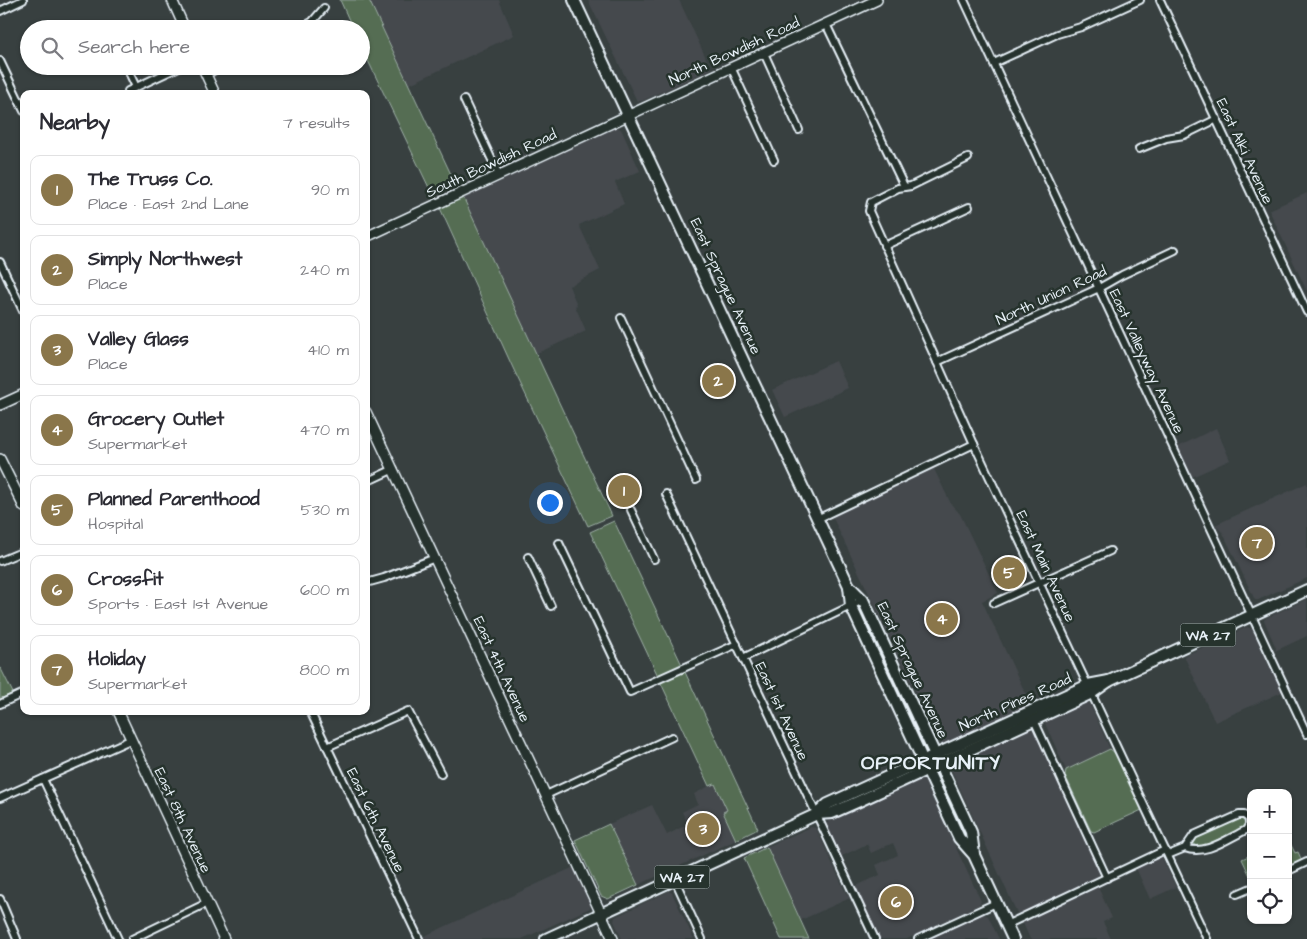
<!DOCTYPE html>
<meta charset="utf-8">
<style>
:root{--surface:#fff;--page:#f7f7f7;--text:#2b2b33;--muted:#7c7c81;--line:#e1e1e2;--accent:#8a764a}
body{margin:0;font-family:"Architects Daughter",sans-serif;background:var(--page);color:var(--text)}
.controls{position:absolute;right:15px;bottom:15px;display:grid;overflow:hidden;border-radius:10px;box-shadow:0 1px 4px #0004}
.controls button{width:45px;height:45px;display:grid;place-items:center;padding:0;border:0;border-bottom:1px solid var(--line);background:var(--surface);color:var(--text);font:25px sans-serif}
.you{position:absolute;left:549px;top:502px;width:18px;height:18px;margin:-12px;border:4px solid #fff;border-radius:50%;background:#1a73e8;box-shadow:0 0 0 8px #1a73e833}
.badge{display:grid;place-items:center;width:32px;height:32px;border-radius:50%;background:var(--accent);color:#fff;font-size:16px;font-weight:700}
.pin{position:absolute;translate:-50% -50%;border:2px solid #fff;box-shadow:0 1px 5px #0006}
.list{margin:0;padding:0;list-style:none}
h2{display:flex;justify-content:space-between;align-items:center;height:65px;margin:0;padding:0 20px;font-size:21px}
h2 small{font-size:16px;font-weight:400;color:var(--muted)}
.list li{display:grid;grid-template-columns:32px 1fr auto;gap:15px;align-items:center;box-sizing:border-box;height:70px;margin:0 10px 10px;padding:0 10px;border:1px solid var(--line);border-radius:10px}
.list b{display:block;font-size:19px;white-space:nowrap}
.list p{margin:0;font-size:16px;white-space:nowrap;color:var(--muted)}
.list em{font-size:16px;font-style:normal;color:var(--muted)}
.icon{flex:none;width:28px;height:28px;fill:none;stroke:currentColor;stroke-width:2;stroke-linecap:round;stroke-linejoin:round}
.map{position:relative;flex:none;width:1307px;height:939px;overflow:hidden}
.search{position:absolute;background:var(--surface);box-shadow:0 1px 4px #0004;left:20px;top:20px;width:350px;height:55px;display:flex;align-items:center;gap:12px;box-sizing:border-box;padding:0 18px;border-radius:28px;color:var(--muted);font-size:19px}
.panel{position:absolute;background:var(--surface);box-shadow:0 1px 4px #0004;left:20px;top:90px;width:350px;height:625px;border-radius:10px}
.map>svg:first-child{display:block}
</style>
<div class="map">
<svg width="1307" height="939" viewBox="0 0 1307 939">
<rect width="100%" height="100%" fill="#384040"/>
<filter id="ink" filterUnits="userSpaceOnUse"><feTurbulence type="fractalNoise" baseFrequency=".02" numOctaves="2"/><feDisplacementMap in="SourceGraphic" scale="10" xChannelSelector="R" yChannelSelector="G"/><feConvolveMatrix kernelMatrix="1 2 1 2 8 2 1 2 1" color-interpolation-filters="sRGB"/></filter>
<g filter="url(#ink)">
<g fill="#45494d">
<path d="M369 0H499L514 35 408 85Z"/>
<path d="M588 0H679L711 69 642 101H637Z"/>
<path d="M616 127 621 129 640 171 615 182 624 204 579 225 600 270 569 286 577 305 575 306 586 331 535 354 463 197Z"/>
<path d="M1307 193V291L1269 210Z"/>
<path d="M836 361 848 388 785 417 772 390Z"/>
<path d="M1216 428 1230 460 1192 477 1178 447Z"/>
<path d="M934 469 951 504 960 514 998 593 982 601 1031 705 944 745 939 741 833 518 835 513Z"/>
<path d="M1307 483V578L1258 600H1255L1223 533 1215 525Z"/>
<path d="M1307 599V636L1275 651 1276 648 1264 620 1266 618Z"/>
<path d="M1247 627 1252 629 1270 668 1284 691 1215 722 1184 656Z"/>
<path d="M1085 701 1090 704 1110 749 1066 770 1044 721Z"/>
<path d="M1027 728 1034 731 1043 750 1051 760 1102 872 1099 879 1020 914 1017 913 951 769 954 762Z"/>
<path d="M919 778 924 780 981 901 979 905 907 939H878L854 887 880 875 876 865 898 855 893 843 871 853 867 844 840 857 831 837 827 824 830 818Z"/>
<path d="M715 783 727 810 723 813 736 840 638 885 609 824 652 805 667 835 688 824 682 812 698 804 694 794Z"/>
<path d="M811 827 816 828 846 893 850 898 801 920 766 847Z"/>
<path d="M1161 856 1176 887 1150 899 1136 868Z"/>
<path d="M574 867 592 902 590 908 522 939H418Z"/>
<path d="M1097 885 1112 918 1103 922 1111 939H1030L1023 923 1029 917Z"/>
<path d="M669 891 672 893 694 939H622L614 921 615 917Z"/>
<path d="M981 913 988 916 999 939H924Z"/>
</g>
<g fill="#546d53" stroke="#9eafa6">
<path d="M340 0H369L456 185 433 196 361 46V29H353Z"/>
<path d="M463 197 612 516 588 526 513 368 440 208Z"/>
<path d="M614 521 682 665 658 676 590 532Z"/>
<path d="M0 667 13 693 0 699Z"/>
<path d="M684 670 758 829 736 840 723 812 727 810 715 784 709 786 660 681Z"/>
<path d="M1110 749C1125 759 1137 793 1144 809L1094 832 1091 831 1065 775 1066 770Z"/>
<path d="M1238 818H1242L1244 821 1245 825 1242 828 1199 848 1195 847 1193 841 1196 837Z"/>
<path d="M609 824 638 885 608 899 601 896 575 840Z"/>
<path d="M1288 839 1295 853 1298 852 1302 861 1288 867Z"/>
<path d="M767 847 809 939H781L744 858Z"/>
<path d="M1251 855V878L1242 859Z"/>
</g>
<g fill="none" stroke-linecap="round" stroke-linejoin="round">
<defs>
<g id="street">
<path d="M964 0 1307 734"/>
<path d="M1160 0 1307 312"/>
<path d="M0 11 23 0"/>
<path d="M826 24 904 186"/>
<path d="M298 29 312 22 324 8"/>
<path d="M764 53 799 130"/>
<path d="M0 61 24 111"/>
<path d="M994 63 1057 34 1081 27 1140 0"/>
<path d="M126 66 136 87"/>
<path d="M731 67 774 160"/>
<path d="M206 75 222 66"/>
<path d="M128 91 181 66"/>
<path d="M464 100 499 175"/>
<path d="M1139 149 1166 138 1184 135 1217 119"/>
<path d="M968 158 911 186 898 188 871 202 869 211 974 444 1207 939"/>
<path d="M884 246 969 207"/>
<path d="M0 262 24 313"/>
<path d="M621 318 696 480"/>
<path d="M937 362 1099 288 1122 275 1175 250"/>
<path d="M366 482 394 469"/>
<path d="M666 494 875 939"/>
<path d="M631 510 654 559"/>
<path d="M817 519 974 444"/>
<path d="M559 543 630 692 737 644"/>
<path d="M528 557 551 606"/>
<path d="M0 561 24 551"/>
<path d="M366 583 384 578 435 558"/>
<path d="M994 603 1110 551"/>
<path d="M743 658 863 600"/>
<path d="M0 704 24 693"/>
<path d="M310 711 419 939"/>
<path d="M1034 720 1107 878"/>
<path d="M327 747 408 711 441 774"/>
<path d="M43 779 118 939"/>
<path d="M546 795 672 737"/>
<path d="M0 798 130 740"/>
<path d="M1168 855 1185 848 1194 835 1239 815H1244L1249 819V825L1246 830C1227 839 1205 856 1185 848"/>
<path d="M1288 871 1307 862"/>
<path d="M675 880 702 939"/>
<path d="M1237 894 1251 888"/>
<path d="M0 899 17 939"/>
<path d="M1006 925 1165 850"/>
<path d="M132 939 207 903"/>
<path d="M918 939 996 903"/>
</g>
<g id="secondary">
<path d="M172 0 185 29"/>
<path d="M202 66 215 94"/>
<path d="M366 237 877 0"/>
<path d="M0 405 24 394"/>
<path d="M366 412 613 939"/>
<path d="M0 459 24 507"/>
<path d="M118 711 224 939"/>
</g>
<g id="primary">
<path d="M574 0 849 586 851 606 959 838 974 855 1013 939"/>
<path d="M849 586 863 600 971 832 974 854"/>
<path d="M817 814 832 813 857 802 1092 693 1109 681 1307 590"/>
<path d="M546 939 817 814 828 804 1088 685 1109 681"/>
</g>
</defs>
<use href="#street" stroke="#e8f1f8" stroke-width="10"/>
<use href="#secondary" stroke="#e8f1f8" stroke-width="12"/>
<use href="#primary" stroke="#e8f1f8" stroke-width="14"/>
<use href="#street" stroke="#26332d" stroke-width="6"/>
<use href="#secondary" stroke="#26332d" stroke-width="9"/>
<use href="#primary" stroke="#26332d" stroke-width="10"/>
</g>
</g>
<g text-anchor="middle" stroke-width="5" stroke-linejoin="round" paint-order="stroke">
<g fill="#26332d" stroke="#aeb8bb" stroke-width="1">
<rect x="1180.5" y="623.5" width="55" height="23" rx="4"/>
<rect x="654.5" y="865.5" width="55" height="23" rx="4"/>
</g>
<g font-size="14" font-weight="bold" fill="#e8f1f8">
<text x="1208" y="640">WA 27</text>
<text x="682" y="882">WA 27</text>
</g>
<g font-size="15" fill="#e8f1f8" stroke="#26332d">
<text transform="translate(734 51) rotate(-25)" y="5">North Bowdish Road</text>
<text transform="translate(1245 151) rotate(65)" y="5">East Alki Avenue</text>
<text transform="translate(491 163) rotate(-25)" y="5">South Bowdish Road</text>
<text transform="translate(726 286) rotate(65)" y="5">East Sprague Avenue</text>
<text transform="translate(1051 295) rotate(-25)" y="5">North Union Road</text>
<text transform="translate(1147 361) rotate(65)" y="5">East Valleyway Avenue</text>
<text transform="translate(1046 566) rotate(65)" y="5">East Main Avenue</text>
<text transform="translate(502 669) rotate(65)" y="5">East 4th Avenue</text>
<text transform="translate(913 670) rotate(65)" y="5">East Sprague Avenue</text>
<text transform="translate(1015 702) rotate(-24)" y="5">North Pines Road</text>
<text transform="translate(782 711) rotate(65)" y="5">East 1st Avenue</text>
<text transform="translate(183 820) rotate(65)" y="5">East 8th Avenue</text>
<text transform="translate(376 820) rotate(64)" y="5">East 6th Avenue</text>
</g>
<g font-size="20" font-weight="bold" letter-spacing="1" fill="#e8f1f8" stroke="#26332d">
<text x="931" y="769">OPPORTUNITY</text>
</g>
</g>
</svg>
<div class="controls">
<button>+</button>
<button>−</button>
<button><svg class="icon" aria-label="locate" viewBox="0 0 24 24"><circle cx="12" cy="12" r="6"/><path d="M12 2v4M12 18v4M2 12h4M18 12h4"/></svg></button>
</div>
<div class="you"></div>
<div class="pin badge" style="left:624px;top:491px">1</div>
<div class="pin badge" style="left:718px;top:381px">2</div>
<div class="pin badge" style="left:703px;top:829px">3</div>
<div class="pin badge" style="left:942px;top:619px">4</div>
<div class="pin badge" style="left:1009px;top:573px">5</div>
<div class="pin badge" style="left:896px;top:902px">6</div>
<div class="pin badge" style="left:1257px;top:543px">7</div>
<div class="search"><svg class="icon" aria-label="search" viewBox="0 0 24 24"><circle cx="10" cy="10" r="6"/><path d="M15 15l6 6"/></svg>Search here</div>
<section class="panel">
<h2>Nearby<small>7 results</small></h2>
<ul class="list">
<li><span class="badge">1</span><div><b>The Truss Co.</b><p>Place · East 2nd Lane</p></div><em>90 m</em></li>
<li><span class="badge">2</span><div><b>Simply Northwest</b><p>Place</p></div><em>240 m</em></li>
<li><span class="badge">3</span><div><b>Valley Glass</b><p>Place</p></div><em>410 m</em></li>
<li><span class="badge">4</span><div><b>Grocery Outlet</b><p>Supermarket</p></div><em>470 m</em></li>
<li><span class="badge">5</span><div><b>Planned Parenthood</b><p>Hospital</p></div><em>530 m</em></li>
<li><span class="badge">6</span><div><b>Crossfit</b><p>Sports · East 1st Avenue</p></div><em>600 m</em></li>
<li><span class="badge">7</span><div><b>Holiday</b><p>Supermarket</p></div><em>800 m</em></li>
</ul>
</section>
</div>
